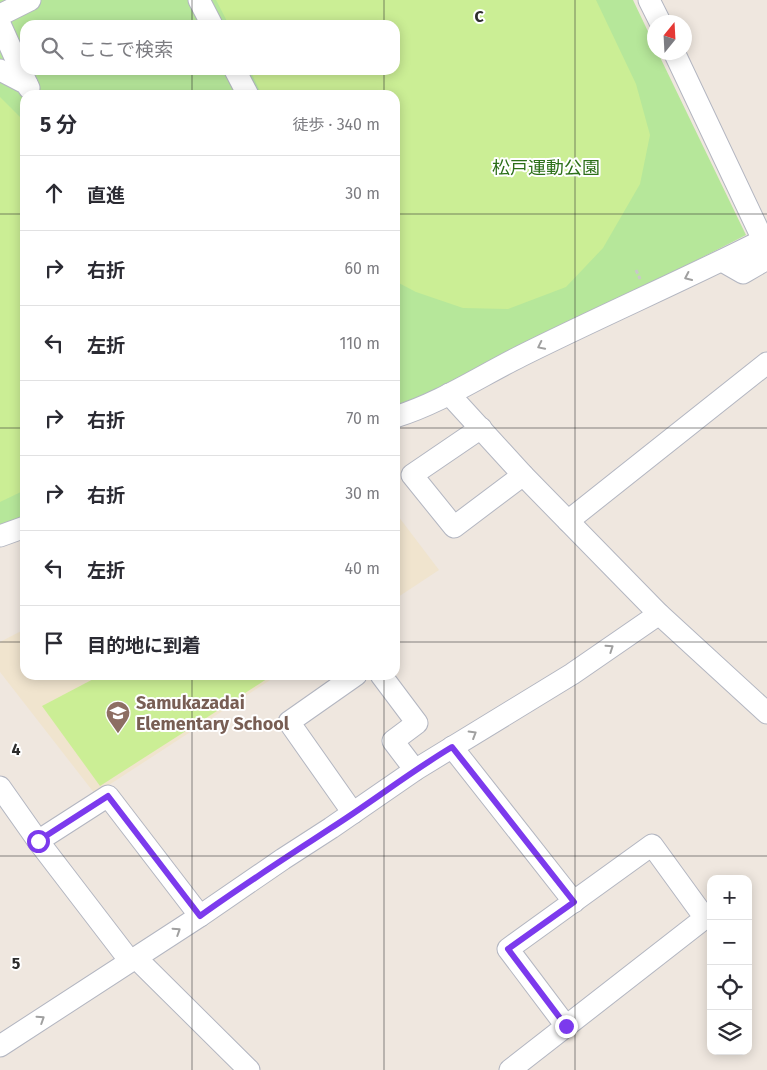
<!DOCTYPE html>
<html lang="ja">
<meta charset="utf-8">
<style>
:root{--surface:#fff;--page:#f2f2f3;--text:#2b2b33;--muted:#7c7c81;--line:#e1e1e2}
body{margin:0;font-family:"Fira Sans","Noto Sans JP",sans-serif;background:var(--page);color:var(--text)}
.controls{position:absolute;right:15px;bottom:15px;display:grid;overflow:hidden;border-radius:10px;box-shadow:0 2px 12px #0003}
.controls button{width:45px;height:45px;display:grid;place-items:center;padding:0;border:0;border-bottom:1px solid var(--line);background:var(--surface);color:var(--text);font:25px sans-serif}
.compass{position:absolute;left:647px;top:15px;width:45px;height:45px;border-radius:50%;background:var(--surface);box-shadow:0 2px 12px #0003;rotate:18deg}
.stop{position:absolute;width:15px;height:15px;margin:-11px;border:4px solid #7c3aed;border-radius:50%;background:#fff}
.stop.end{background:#7c3aed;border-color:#fff;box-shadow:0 1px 5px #0008}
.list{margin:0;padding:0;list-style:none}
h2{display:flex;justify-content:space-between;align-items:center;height:65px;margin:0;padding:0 20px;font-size:21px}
h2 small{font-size:16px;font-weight:400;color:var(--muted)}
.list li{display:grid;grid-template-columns:32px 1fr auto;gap:15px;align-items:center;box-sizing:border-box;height:75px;padding:0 20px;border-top:1px solid var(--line)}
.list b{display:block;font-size:19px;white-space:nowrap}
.list em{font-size:16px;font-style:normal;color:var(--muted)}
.icon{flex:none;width:28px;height:28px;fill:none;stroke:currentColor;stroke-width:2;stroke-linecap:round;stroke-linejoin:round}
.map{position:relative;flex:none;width:767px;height:1070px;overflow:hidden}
.search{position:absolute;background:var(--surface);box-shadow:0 2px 12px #0003;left:20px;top:20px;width:380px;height:55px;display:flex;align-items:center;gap:12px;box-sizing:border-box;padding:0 18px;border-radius:15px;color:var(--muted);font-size:19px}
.panel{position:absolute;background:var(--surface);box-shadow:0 2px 12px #0003;left:20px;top:90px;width:380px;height:590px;border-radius:15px}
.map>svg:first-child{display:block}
</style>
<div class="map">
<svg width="767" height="1070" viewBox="0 0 767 1070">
<rect width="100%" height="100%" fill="#efe7df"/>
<g fill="#f0e4ce">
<path d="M395 512 439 570 395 599Z"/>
<path d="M25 629V675H278L95 794 0 672V642Z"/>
</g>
<path fill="#b6e79a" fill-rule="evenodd" d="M0 0H633L654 44V52L658 53 746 235 445 389 395 405V95H25V518L0 526ZM25 25H395V70H25Z"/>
<g fill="#cbee95">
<path d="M216 0H596L636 84 650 135 640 184 603 248 566 287 508 309 463 308 416 292 395 281V95H262L250 70H395V25H229Z"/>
<path d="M0 97 20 117 25 125V490L0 502Z"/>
<path d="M101 675H273L100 786 42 706Z"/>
</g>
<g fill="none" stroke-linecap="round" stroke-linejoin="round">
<defs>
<g id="minor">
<path d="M199 0 212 25"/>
<path d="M649 0 660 22"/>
<path d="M0 15 30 0"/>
<path d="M0 24 27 84"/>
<path d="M674 52 763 240"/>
<path d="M0 70 27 84 29 88"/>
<path d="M235 70 248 95"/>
<path d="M722 261 743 273 767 259"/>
<path d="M449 394 523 475 659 614 767 713"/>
<path d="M395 417C440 403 479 377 521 356 601 316 684 280 763 240L767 236"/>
<path d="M481 428 412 475 454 527 523 475"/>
<path d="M568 521 767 363"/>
<path d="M0 536 25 527"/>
<path d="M381 675 417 723 393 741 415 770"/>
<path d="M452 747 574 902"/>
<path d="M0 787 38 841 130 961"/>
<path d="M353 813 289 722 356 675"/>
<path d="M38 841 108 796 200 916"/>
<path d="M136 958 249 1070"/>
<path d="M0 1046 200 916 283 859 331 828 415 770 572 674 659 614"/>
<path d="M510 1070 705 918 652 845 508 949 566 1026"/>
</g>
</defs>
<use href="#minor" stroke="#b3b6c1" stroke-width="23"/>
<path stroke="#c8c8c8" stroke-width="3" stroke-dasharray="4 2.5" stroke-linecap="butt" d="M636 270 640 279"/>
<use href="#minor" stroke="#fff" stroke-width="21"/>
</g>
<defs><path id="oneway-chevron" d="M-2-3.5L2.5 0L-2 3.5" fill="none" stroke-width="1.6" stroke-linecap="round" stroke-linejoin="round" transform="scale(1.25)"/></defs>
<g stroke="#a0a0a0">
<use href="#oneway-chevron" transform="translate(688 277) rotate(155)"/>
<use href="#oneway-chevron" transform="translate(541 346) rotate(154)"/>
<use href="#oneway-chevron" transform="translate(610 648) rotate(-34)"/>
<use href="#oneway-chevron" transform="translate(473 734) rotate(-31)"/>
<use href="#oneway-chevron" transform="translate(177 931) rotate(-33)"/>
<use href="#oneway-chevron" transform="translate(41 1019) rotate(-33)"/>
</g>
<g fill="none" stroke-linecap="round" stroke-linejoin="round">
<path stroke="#7c3aed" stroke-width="6" d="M38 841 108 796 200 916C243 885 287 857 331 828 372 802 410 772 452 747L574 902 508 949 566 1026"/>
</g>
<path fill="none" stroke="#2d2d2d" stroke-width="1" stroke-opacity="0.55" d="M192 0V25M384 0V25M575 0V1070M192 70V95M384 70V95M0 214H25M395 214H767M0 428H25M395 428H767M0 642H25M395 642H767M192 675V1070M384 675V1070M0 856H767"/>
<defs>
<symbol id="school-pin" viewBox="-11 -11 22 30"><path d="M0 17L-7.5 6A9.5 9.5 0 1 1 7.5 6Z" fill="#8d6e63" stroke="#fff"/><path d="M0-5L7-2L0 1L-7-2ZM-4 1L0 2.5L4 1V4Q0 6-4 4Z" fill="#fff"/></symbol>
</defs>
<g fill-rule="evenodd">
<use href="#school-pin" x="104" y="699" width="28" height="38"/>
</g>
<g text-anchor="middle" stroke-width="4" stroke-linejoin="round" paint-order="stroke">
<g font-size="18" fill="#2c6f18" stroke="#fff">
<text x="546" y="174">松戸運動公園</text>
</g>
<g font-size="18" font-weight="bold" fill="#785e54" stroke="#fff" text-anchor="start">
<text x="136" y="709">Samukazadai<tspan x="136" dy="21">Elementary School</tspan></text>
</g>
</g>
<g font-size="16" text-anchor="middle" font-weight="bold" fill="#2d2d2d" stroke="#fff" stroke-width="4" stroke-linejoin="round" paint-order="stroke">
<text x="479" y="22">C</text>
<text x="16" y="755">4</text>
<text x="16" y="969">5</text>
</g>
</svg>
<div class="controls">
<button>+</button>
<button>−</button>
<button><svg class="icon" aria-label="locate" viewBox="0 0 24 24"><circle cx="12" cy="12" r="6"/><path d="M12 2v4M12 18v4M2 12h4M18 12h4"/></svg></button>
<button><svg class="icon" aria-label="layers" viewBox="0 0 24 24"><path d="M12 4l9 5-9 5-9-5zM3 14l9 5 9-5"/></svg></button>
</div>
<svg class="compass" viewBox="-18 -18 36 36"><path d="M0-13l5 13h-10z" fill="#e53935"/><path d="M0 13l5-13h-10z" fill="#7c7c81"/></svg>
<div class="stop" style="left:38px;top:841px"></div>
<div class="stop end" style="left:566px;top:1026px"></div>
<div class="search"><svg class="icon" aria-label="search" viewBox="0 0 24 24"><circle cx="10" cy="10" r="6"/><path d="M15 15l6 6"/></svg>ここで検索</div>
<section class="panel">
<h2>5 分<small>徒歩 · 340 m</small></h2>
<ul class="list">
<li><svg class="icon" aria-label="ahead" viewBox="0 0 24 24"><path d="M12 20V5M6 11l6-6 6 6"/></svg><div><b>直進</b></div><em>30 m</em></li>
<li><svg class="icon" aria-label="right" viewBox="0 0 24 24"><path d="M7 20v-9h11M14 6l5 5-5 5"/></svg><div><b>右折</b></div><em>60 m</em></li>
<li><svg class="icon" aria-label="left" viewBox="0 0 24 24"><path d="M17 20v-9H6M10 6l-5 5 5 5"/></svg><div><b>左折</b></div><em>110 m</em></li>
<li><svg class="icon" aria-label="right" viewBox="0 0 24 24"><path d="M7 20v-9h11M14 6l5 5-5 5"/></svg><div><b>右折</b></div><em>70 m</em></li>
<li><svg class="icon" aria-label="right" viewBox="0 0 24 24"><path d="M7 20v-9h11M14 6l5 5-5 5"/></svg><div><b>右折</b></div><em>30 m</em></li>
<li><svg class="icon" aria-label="left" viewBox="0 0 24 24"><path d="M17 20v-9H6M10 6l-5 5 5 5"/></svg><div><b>左折</b></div><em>40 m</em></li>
<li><svg class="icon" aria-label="arrive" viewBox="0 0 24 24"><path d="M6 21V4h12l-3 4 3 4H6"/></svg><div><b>目的地に到着</b></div></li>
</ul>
</section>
</div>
